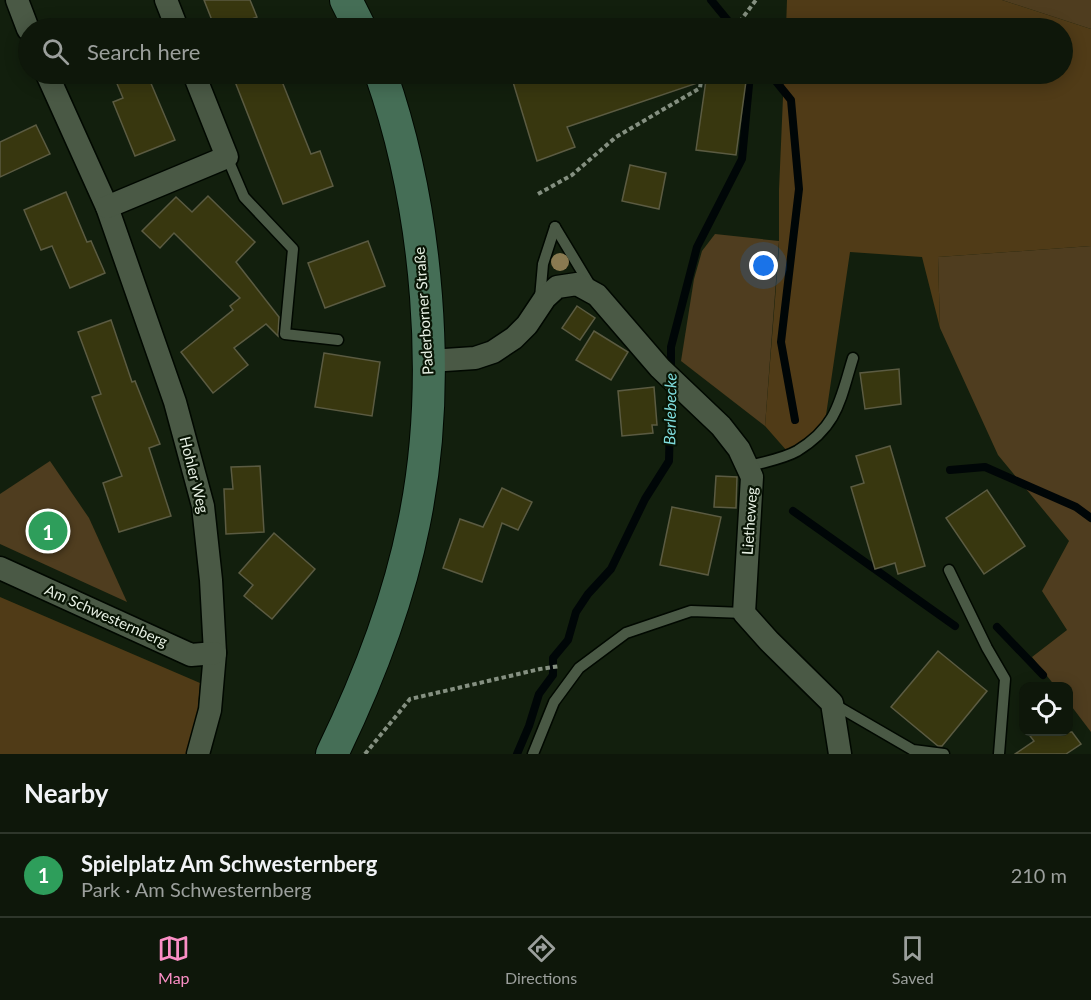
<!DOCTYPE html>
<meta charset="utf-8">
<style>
:root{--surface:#0e170a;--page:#1c2418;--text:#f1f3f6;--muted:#9b9f9c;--line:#2e362b;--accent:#fb8fc6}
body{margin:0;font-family:Lato,sans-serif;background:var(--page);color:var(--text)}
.controls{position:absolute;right:18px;bottom:18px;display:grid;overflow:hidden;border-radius:12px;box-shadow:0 3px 15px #0003}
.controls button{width:54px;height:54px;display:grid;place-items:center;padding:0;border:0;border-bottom:2px solid var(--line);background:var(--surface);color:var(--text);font:30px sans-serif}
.you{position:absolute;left:764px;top:266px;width:21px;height:21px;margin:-15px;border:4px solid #fff;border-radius:50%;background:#1a73e8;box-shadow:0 0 0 9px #1a73e833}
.badge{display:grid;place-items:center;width:39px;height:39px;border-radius:50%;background:var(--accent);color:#fff;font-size:20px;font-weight:700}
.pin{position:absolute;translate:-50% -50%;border:3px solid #fff;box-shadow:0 2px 6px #0006}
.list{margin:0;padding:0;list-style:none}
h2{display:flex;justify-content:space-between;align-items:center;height:78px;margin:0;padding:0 24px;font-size:26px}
h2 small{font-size:20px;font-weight:400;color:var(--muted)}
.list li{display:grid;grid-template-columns:39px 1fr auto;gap:18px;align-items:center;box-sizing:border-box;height:84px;padding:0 24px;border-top:2px solid var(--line)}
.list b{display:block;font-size:22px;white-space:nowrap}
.list p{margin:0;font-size:20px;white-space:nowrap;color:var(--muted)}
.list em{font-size:20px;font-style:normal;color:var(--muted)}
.icon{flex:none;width:33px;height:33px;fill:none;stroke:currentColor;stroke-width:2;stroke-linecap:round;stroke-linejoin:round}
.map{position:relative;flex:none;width:1091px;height:754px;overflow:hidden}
.search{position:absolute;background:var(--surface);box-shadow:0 3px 15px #0003;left:18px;right:18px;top:18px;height:66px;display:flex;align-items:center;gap:15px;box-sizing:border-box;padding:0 21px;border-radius:33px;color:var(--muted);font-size:22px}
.sheet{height:162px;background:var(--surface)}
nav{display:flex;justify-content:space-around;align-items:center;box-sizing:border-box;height:84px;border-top:2px solid var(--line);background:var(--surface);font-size:16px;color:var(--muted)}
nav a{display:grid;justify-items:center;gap:3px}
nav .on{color:var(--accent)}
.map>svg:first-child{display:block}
</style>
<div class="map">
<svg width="1091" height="754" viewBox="0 0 1091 754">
<rect width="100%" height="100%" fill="#121f0d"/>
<g fill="#4f3d1f">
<path d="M1002 0H1091V29Z"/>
<path d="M715 234 779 241 765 426 681 361 694 279 702 251Z"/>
<path d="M1091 246V732L1069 703 1068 686H1055L1032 657 1067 630 1042 591 1069 541 998 455 940 328 938 257Z"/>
<path d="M50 461 89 518 127 602 0 544V494Z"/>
</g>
<g fill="#503b17">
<path d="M787 0H1002L1091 29V246L938 257 940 328 922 257 850 252 825 422 794 459 765 426 779 249V190L784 74H1062V28H786Z"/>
<path d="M0 597 200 683C198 706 197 734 186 754H0Z"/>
</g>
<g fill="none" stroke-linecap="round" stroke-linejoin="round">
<g stroke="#000607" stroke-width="8">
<path d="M711 0 734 28"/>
<path d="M770 74 791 100 799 189 781 342 795 420"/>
<path d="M671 372V347L697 247 742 159 750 74"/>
<path d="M950 470 985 467 1076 507 1091 518"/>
<path d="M793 511 955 626"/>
<path d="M997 627 1043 675"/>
<path d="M517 754 529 726 539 694 553 675V658L568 640 576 612 588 594 611 569 645 499 669 461 671 383"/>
</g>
</g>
<g fill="#38370f" stroke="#5b5b42" stroke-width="1.5">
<path d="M204 0H250L257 17 229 28H215Z"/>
<path d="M113 74H147L175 140 135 156 113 102 123 98Z"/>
<path d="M232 74H279L311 154 320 151 333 186 283 204Z"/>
<path d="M539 74H715L716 76 746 81 736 155 696 150 706 80 567 127 575 147 537 161 513 82Z"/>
<path d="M36 125 50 154 0 177V142Z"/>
<path d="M630 165 666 173 659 209 622 201Z"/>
<path d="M66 192 87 242 91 241 105 273 70 288 52 246 41 250 24 210Z"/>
<path d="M208 196 255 242 236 262 279 317 278 336 266 324 234 348 248 365 213 393 181 352 233 310 230 306 240 298 174 233 160 248 142 231 176 197 192 212Z"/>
<path d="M368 241 385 286 325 308 308 263Z"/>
<path d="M577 306 595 318 580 340 562 328Z"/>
<path d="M111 320 132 382 135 381 160 444 149 448 171 516 119 532 103 483 122 476 92 397 101 394 78 332Z"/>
<path d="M594 331 628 352 611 380 576 360Z"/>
<path d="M324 353 380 362 372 416 315 407Z"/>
<path d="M899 369 901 404 865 409 860 373Z"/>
<path d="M654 387 657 425H652L653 433 622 436 618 391Z"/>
<path d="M890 446 925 566 898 574 895 563 875 569 851 487 864 483 856 456Z"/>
<path d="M260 466 264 532 226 534 224 489H233L231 467Z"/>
<path d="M716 476 737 477 736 508 714 507Z"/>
<path d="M502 488 532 502 518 530 502 523 482 582 443 568 460 519 483 527Z"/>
<path d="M987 490 1025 546 984 574 946 518Z"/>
<path d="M672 507 721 517 708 575 660 565Z"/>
<path d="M274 533 315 569 272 619 244 596 253 585 239 573Z"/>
<path d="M938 651 987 691 942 746H938L891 707Z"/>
<path d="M1027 732H1072L1081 744 1066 754H1015L1034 741Z"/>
</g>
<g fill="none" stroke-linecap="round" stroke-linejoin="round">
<defs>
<g id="lane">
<path d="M227 157 244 197 293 249 285 334 338 340"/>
<path d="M555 227 590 285"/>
<path d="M540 298 543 264 555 227"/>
<path d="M747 467C763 462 783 459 797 451 838 426 840 400 853 358"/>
<path d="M949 570 987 648 1005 679 999 754"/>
<path d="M832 703 913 750 944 754"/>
<path d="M533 754 554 702 579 668 626 633 691 611 744 613"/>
</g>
<g id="street">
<path d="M17 0 28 29"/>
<path d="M166 0 177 28"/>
<path d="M47 74 107 207 175 402 203 506 211 580 215 653 210 710 198 754"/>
<path d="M107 207 227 157 194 74"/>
<path d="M430 361 475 358 493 352 514 338 527 325 545 298 557 287 577 284 597 295 660 368 721 426 739 449 752 477 744 613 769 641 832 703 840 754"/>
<path d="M0 568 191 655 215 653"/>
</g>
<g id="secondary">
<path d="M346 0 360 28"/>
<path d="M332 754C368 680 398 603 414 523 443 382 428 209 381 74"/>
</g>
</defs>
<use href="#lane" stroke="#010800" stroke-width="13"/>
<use href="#street" stroke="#010800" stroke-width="25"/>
<use href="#secondary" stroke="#010800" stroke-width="34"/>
<g stroke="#859081" stroke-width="4" stroke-dasharray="4.5 3" stroke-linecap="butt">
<path d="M735 28 756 0"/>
<path d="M538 194 572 175 616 137 700 88 702 74"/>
<path d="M365 754 410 699 540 669 560 666"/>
</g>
<use href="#lane" stroke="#4a5945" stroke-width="10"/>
<use href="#street" stroke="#4a5945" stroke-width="22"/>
<use href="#secondary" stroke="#456e56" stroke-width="32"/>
</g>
<circle fill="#897a51" cx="560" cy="262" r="9"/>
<g text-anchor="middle" stroke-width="4.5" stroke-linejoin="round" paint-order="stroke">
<g font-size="15" fill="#e7f0e4" stroke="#091505">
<text transform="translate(424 311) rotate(-94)" y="5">Paderborner Straße</text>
<text transform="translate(194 475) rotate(76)" y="5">Hohler Weg</text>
<text transform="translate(750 521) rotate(-86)" y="5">Lietheweg</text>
<text transform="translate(106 616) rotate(24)" y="5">Am Schwesternberg</text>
</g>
<g font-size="16" font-style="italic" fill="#7fddde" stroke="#091505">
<text transform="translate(670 409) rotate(-89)" y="6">Berlebecke</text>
</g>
</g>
</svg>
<div class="controls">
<button><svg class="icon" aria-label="locate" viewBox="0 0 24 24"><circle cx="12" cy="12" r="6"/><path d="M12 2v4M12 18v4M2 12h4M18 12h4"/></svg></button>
</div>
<div class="you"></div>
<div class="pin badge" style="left:48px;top:531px;background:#2e9e5b">1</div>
<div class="search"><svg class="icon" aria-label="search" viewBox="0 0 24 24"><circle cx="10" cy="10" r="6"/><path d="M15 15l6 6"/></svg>Search here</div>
</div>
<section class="sheet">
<h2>Nearby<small></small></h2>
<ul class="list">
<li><span class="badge" style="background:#2e9e5b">1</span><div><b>Spielplatz Am Schwesternberg</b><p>Park · Am Schwesternberg</p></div><em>210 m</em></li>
</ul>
</section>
<nav>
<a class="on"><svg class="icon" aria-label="map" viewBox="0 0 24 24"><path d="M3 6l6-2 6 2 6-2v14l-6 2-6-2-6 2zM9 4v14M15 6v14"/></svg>Map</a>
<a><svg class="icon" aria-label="directions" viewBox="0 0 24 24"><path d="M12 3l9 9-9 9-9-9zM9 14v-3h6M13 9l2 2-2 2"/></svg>Directions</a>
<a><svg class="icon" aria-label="saved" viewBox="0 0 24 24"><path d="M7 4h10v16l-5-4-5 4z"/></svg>Saved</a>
</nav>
